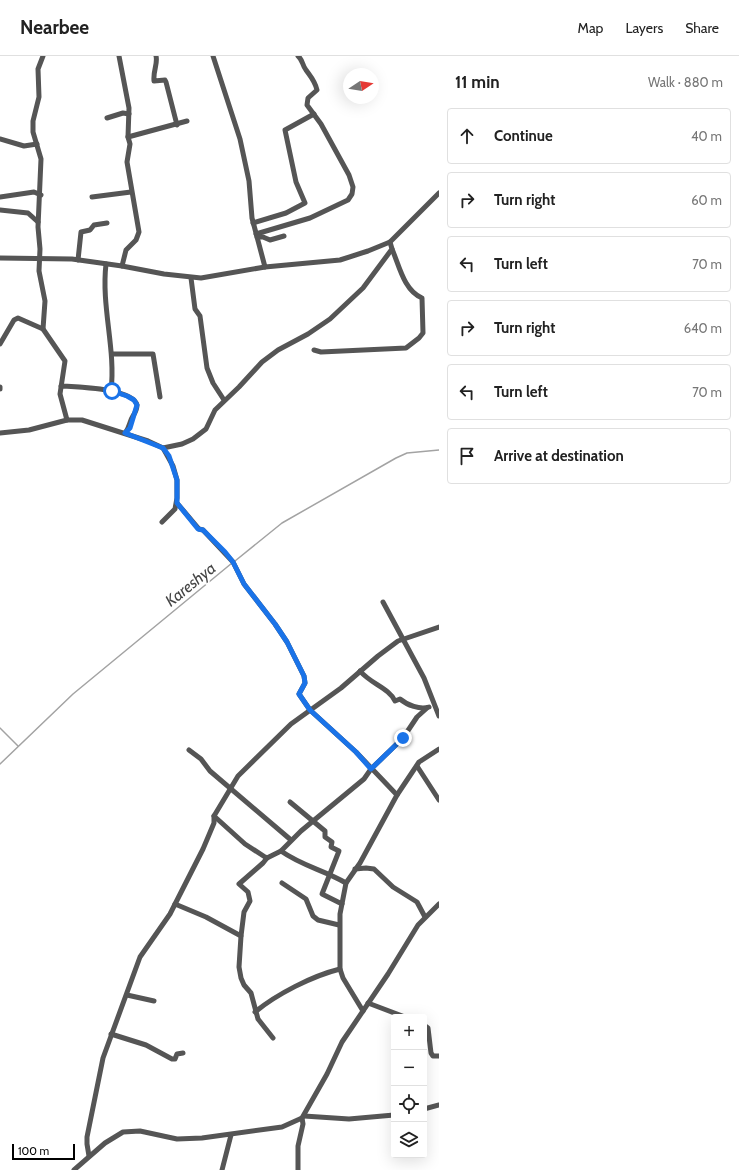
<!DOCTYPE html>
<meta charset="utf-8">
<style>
:root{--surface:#fff;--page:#f6f6f6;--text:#222;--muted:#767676;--line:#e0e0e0}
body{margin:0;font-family:Cabin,sans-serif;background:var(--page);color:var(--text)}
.controls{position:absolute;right:12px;bottom:12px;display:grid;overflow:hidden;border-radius:4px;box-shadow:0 4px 16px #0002}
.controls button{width:36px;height:36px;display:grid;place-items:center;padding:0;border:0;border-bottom:1px solid var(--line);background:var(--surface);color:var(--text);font:20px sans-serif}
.compass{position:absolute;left:343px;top:12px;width:36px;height:36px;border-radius:50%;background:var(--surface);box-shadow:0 4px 16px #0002;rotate:78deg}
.scale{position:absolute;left:12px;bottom:10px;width:63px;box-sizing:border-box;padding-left:4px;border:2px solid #000;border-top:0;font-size:11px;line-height:14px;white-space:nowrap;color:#000;-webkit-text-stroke:3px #fff;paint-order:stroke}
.stop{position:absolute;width:12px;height:12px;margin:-9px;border:3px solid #1a73e8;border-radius:50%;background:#fff}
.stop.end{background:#1a73e8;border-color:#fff;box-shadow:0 1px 4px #0008}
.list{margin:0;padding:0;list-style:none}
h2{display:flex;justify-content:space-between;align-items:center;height:52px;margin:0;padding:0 16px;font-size:17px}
h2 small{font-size:13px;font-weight:400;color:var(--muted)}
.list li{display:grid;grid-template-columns:26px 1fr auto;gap:12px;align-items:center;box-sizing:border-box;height:56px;margin:0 8px 8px;padding:0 8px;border:1px solid var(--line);border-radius:4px}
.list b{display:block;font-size:15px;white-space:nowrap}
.list em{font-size:13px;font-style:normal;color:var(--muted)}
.icon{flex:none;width:22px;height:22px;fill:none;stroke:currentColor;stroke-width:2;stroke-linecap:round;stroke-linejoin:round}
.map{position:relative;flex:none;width:439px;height:1114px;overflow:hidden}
header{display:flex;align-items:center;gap:24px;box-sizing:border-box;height:56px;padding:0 20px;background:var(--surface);border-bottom:1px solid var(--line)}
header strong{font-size:19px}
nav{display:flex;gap:22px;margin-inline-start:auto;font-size:14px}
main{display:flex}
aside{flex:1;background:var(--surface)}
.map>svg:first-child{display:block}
</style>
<header>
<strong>Nearbee</strong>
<nav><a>Map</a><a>Layers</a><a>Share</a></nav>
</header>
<main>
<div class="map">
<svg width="439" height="1114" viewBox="0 0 439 1114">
<rect width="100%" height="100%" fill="#fff"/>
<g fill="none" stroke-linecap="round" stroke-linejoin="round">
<g stroke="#a3a3a3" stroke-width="1.5">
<path d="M235 505 282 467 396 402 407 397 439 394"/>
<path d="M0 672 18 690"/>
<path d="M0 708 73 638 232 507"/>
</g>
<g stroke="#555" stroke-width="5">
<path d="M43 0 38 13 39 41 33 65V76L41 103 38 171 40 193 39 215 45 245 43 273 65 305 60 338 67 364"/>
<path d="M119 0 129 52 128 81 130 88 127 106 139 176 136 184 126 194 122 210"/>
<path d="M156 0C158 8 153 14 154 25L165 24 166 26 177 69"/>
<path d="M213 0 240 83 249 125 252 162 265 211"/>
<path d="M107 62 123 57 129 58"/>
<path d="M128 81 187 65"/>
<path d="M0 83 24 90 37 88"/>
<path d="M0 141 34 136 41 139"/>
<path d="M92 141 131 136"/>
<path d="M0 154 28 157 38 166"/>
<path d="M253 167 286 157 305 147 296 126 285 74 314 58"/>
<path d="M256 178 310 162 348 144 352 138 353 131 349 119 321 68 307 49 308 42 317 34C315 25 311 21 306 14 302 9 303 4 298 0"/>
<path d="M257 181H263L270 184 284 180"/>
<path d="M0 202 72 203 122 210 164 218 201 222 265 211 340 204 368 195 390 186 439 137"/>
<path d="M78 204 81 176 90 174 94 169 107 167"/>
<path d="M106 208C101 251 116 293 111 335"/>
<path d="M191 222 195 253 200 260 207 312 213 327 224 344"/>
<path d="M0 288 14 264 18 262 43 273"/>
<path d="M314 294 321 296 406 292 419 282 423 277 422 242C404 235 399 209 392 193"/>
<path d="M112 298H153L160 341"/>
<path d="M61 330C75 331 133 332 137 349 137 353 135 357 133 360 129 366 130 371 125 377"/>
<path d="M0 331V333"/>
<path d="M0 377 29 374 67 364H82L148 385 163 392 173 410 177 424V442L175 453 162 466"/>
<path d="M163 392 182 388 193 383 206 373 215 354 239 331 262 306 278 294 308 278 330 263 363 232 392 193 390 186"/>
<path d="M177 447 199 473 203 474 233 506 244 528 275 568 287 586 304 620 305 627 299 638 310 654 356 696 397 739"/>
<path d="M383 546 424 622 439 660"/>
<path d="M360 615C371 628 389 632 395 645L400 643C407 649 420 654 429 651"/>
<path d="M189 694 201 703 210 715 291 784"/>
<path d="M417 710 439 744"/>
<path d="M290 746 325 775V781L332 786 331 791 339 795 322 838 342 848"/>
<path d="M214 760 245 788 265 801 267 802 281 795C302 810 324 814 346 827"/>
<path d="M281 795 301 775 364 723 371 713 403 682 417 661 427 652"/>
<path d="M355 813 366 812 374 813 393 831 417 846 425 861"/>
<path d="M282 827 306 843 313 860 318 864 339 869"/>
<path d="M175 848 206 861 241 880 239 911 241 922 244 929 251 937 258 963 273 982"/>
<path d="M241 880 244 856 250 845 248 836 239 828 263 807 267 802"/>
<path d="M127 939 154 945"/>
<path d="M368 947 405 961"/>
<path d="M363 955 343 922 340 913V858L346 827 360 807 397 739 419 706 439 693"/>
<path d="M255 956C277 938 312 920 340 913"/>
<path d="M424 969 428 972 431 997 433 1000H439"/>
<path d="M111 978 146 989 172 1003H175L177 998 183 997"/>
<path d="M424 1053 439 1049"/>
<path d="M304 1060 349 1063 394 1059"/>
<path d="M89 1100 87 1088V1081L103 1002 140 901 170 858 203 793 214 767V760L238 720 291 668 341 632 378 600 398 585 439 571"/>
<path d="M74 1114 105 1087 123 1076 140 1075 177 1083 202 1082 282 1071 302 1062 327 1018 342 986 388 918 418 869 439 848"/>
<path d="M222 1114 231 1079"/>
<path d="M298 1114V1090L303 1068 302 1062"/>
</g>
</g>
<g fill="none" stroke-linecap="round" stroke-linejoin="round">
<path stroke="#1a73e8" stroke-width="5" d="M112 335 127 340 134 344 137 349 130 372 125 377 163 392 169 400 177 424V447L198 473 203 474 225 496 233 506 244 528 275 568 287 586 304 620 305 627 299 638 310 654 356 696 371 713 403 682"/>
</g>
<g text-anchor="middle" stroke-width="3.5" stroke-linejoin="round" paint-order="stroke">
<g font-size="16" font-style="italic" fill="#444" stroke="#fff">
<text transform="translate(190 528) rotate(-39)" y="6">Kareshya</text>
</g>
</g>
</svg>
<div class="controls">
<button>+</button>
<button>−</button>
<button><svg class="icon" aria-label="locate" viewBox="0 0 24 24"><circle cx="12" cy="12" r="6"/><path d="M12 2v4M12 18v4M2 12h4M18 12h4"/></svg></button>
<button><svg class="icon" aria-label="layers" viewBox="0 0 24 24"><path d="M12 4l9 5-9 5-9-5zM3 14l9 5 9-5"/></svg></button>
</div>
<svg class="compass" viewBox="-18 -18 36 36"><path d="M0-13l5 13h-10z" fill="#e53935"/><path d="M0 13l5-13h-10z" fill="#767676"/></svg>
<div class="scale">100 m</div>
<div class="stop" style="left:112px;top:335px"></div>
<div class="stop end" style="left:403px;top:682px"></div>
</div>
<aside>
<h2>11 min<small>Walk · 880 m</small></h2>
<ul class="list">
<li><svg class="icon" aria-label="ahead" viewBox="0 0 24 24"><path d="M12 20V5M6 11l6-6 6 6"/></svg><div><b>Continue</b></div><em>40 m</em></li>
<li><svg class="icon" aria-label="right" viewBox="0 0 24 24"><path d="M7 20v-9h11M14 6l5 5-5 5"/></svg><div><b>Turn right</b></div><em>60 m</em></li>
<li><svg class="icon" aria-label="left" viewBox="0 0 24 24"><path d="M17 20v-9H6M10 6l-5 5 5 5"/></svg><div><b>Turn left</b></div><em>70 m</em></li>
<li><svg class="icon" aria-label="right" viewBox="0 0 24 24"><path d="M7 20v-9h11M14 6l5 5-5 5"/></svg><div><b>Turn right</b></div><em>640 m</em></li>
<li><svg class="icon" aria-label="left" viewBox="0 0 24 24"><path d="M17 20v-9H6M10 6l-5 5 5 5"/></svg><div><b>Turn left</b></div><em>70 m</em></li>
<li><svg class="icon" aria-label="arrive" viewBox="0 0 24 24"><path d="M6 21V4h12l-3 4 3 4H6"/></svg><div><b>Arrive at destination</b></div></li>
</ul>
</aside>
</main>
